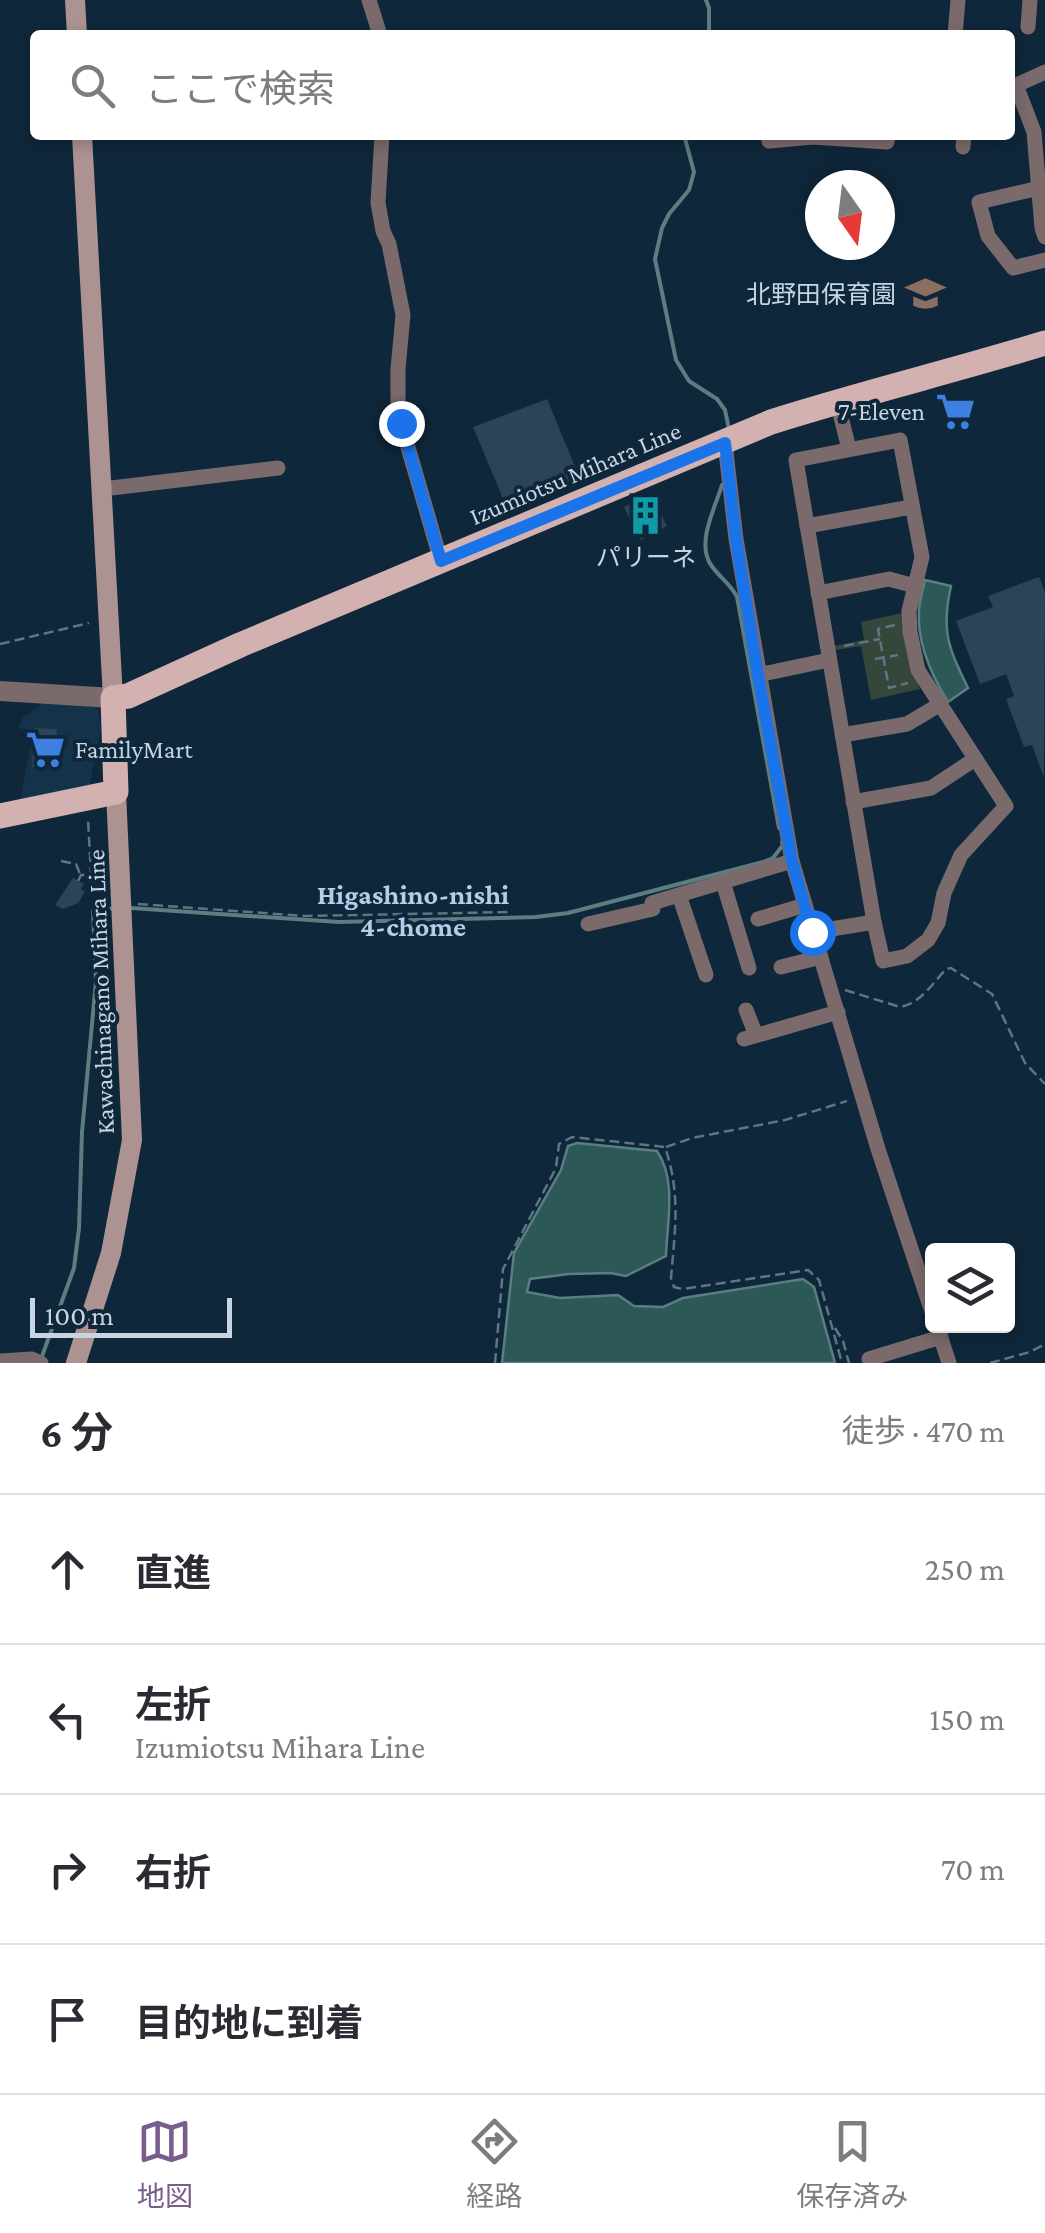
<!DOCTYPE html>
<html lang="ja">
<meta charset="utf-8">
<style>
:root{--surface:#fff;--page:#f2f2f3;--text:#2b2b33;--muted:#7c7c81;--line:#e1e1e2;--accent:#785d8d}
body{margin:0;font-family:"Crimson Pro","Noto Sans JP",serif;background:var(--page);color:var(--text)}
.controls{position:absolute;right:30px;bottom:30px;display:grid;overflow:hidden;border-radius:10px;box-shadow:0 5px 15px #0003}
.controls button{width:90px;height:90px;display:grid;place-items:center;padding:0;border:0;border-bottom:2px solid var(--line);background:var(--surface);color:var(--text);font:50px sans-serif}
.compass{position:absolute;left:805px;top:170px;width:90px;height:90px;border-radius:50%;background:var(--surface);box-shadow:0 5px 15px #0003;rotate:166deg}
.scale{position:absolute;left:30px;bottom:25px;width:202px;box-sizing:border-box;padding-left:10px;border:5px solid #c7d5e2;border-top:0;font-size:28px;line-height:35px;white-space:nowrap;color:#c7d5e2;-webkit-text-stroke:8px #0f273a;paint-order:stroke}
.stop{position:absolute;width:30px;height:30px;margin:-22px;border:8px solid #1a73e8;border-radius:50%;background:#fff}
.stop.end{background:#1a73e8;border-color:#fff;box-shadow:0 2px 10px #0008}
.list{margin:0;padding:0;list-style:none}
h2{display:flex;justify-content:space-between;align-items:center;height:130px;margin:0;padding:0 40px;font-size:42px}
h2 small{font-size:32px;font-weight:400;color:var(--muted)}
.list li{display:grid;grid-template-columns:65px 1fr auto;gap:30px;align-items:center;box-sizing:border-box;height:150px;padding:0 40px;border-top:2px solid var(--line)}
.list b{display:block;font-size:38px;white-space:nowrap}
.list p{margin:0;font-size:32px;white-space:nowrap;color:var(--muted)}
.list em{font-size:32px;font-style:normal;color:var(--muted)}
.icon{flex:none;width:55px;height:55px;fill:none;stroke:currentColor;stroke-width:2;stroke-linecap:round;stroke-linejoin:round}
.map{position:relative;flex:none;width:1045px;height:1363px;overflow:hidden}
.search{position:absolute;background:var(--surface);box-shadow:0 5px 15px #0003;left:30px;right:30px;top:30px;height:110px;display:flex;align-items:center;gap:25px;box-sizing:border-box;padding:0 35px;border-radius:10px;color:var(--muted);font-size:38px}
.sheet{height:730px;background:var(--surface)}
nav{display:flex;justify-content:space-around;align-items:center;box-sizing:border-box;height:140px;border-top:2px solid var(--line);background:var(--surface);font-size:28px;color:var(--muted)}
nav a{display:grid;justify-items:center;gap:5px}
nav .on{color:var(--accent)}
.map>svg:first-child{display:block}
</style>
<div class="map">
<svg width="1045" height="1363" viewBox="0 0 1045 1363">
<rect width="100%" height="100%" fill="#0f273a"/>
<path fill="#14324a" d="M40 700 97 704 101 727 89 789 19 806 32 738 31 733 18 728 23 717 39 707Z"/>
<path fill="#35473b" d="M902 613C902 640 908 665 920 689L871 700 861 646 836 650 834 646 864 640 861 622Z"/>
<g fill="#2c5858" stroke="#5a7e81" stroke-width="2.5">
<path d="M925 580 951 586C941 631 948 647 968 688L948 702C932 676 917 643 919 612 919 601 923 590 925 580Z"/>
<path d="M577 1143 657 1151C677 1180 667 1223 666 1256L626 1276 610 1273 569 1274 530 1279 527 1292 560 1298 618 1295 634 1306 663 1307 683 1298 803 1279 814 1287 835 1363H502L514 1253 561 1170 568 1146Z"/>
</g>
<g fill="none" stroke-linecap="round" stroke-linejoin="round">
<g stroke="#5a7e81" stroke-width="4">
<path d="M706 0 709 8V35"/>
<path d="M684 135 694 172 689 190 669 214 662 228 655 259 676 360 689 381 717 399 725 410 729 429"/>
<path d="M722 485C715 508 696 543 711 565 719 577 731 584 737 597L779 828"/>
<path d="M131 908 339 922 536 917 568 913 763 862 773 858 783 845 782 842"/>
<path d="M41 1359 74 1268 79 1228 82 1132 96 981 93 911 114 908"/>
</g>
</g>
<g fill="#2b445a">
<path d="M547 399 581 481 507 508 473 427Z"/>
<path d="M651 495 667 526 641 540 624 507Z"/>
<path d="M1039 577 1045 592 1044 777 1032 745 1024 747 1006 699 1014 696 1006 674 980 684 956 621 993 607 988 596Z"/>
<path d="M34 728 57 729 54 769 32 767Z"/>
<path d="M73 878 84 884 81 889 85 892 78 903 63 909 55 905Z"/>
</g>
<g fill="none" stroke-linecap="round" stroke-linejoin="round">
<g stroke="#607484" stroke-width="2.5" stroke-dasharray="10 5" stroke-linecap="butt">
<path d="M895 625 878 629 889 688 908 683"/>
<path d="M0 644 89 623"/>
<path d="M844 646 880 639"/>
<path d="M875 659 898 655"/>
<path d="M61 861 76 864 80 874"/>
<path d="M78 881 81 875H91L88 819"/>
<path d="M138 904 305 916 511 912"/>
<path d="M845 990 900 1007C921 1003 932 984 946 969L951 968 992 994 1025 1063 1045 1084"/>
<path d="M666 1147 692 1138 785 1120 847 1101"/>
<path d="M835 1328 843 1341 849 1363"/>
<path d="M495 1363 503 1269 556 1168 559 1144 572 1137 665 1147C681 1195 675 1229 671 1278L674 1287 682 1289 808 1270 819 1280 842 1363"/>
<path d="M990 1363 1030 1352 1045 1344"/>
</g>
<g stroke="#7b6a6b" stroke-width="15">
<path d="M369 0 380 35"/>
<path d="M1028 27 1030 0"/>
<path d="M955 35 958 0"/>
<path d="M1016 85 1034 132 1042 228 1045 237"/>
<path d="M1010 88 1045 72"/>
<path d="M382 135 378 203 383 231 389 244 403 315 398 369V404L401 423 441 561"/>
<path d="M768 135 769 141 813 137 887 142 888 135"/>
<path d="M963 147 964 135"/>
<path d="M1039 188 979 202 988 236 1013 268 1045 260"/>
<path d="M837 401 849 449"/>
<path d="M900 440 922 557 909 611 910 632 918 670 1006 806 961 855 944 893 938 923 928 940 907 956 883 961 874 922 796 460Z"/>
<path d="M725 443 736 539 792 861 878 1149 932 1312"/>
<path d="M103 489 278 468"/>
<path d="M807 526 911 507"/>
<path d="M818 593 889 579 915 586"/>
<path d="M758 675 829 660"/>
<path d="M842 735 907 724 939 705"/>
<path d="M853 802 931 788 975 759"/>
<path d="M723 882 749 968"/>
<path d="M679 895 706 975"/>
<path d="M758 919 805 905"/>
<path d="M588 924 653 909 652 903 792 861"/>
<path d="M813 932 874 922"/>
<path d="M781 967 821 957"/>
<path d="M746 1010 756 1035"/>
<path d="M744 1039 838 1012"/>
<path d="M937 1326 949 1363"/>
<path d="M869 1359 941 1337"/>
<path d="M0 1361 32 1359 41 1363"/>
</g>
<path stroke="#7b6a6b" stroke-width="20" d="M0 691 113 698"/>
<g stroke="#ad9292" stroke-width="20">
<path d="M75 0 77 35"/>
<path d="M82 135 113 698"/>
<path d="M76 1363 111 1253 132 1140 116 792"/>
</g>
<path stroke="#d3b1b1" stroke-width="25" d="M0 816 116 792 113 698 128 696 240 645 771 422C862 393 954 371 1045 343"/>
</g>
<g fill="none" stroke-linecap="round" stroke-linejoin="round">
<path stroke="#1a73e8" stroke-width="12" d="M401 423 441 561 725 443 736 539 758 675 792 861 812 932"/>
</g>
<defs>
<symbol id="school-bare" viewBox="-9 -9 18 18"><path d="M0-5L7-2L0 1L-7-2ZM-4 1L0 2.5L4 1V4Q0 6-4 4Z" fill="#8d6e63" stroke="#0f273a" stroke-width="2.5" paint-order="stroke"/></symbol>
<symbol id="supermarket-bare" viewBox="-9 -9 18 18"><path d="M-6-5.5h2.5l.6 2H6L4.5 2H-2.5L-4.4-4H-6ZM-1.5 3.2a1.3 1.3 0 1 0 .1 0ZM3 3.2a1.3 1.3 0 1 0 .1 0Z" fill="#3f7fe0" stroke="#0f273a" stroke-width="2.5" paint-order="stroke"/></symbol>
<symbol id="building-bare" viewBox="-9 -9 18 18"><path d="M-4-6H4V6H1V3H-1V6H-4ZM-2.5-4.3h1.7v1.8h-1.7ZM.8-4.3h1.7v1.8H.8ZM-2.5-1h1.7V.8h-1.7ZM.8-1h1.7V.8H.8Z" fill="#0f9aa8" stroke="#0f273a" stroke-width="2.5" paint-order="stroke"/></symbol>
</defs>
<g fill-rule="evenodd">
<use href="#school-bare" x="898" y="266" width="55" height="55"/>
<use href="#supermarket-bare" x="928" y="384" width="55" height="55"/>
<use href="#building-bare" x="618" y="488" width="55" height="55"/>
<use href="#supermarket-bare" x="18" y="722" width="55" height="55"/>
</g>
<g text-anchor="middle" stroke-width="8" stroke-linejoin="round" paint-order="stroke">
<g font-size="25" fill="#c7d5e2" stroke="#0f273a" text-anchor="end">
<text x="896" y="303">北野田保育園</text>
<text x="925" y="420">7-Eleven</text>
<text x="646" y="566" text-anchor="middle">パリーネ</text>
<text x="75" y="758" text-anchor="start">FamilyMart</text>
</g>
<g font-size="25" fill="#c7d5e2" stroke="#0f273a">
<text transform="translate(575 473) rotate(-23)" y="9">Izumiotsu Mihara Line</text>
<text transform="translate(100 992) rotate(-92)" y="9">Kawachinagano Mihara Line</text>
</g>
<g font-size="28" font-weight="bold" fill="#b2cfe9" stroke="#0f273a">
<text x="413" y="904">Higashino-nishi<tspan x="413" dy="32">4-chome</tspan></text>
</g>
</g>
</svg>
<div class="controls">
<button><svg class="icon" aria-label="layers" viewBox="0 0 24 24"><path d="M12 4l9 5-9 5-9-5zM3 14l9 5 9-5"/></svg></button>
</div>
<svg class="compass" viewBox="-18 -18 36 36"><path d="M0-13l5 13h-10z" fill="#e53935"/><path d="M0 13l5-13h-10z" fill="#7c7c81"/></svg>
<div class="scale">100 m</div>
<div class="stop" style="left:812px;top:932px"></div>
<div class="stop end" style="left:401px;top:423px"></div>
<div class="search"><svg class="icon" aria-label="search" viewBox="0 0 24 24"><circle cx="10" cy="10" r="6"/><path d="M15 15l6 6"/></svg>ここで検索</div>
</div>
<section class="sheet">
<h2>6 分<small>徒歩 · 470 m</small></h2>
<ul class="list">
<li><svg class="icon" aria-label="ahead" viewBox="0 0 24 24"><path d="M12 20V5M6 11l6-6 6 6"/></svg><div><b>直進</b></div><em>250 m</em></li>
<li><svg class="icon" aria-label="left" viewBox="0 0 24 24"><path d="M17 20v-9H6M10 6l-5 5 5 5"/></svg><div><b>左折</b><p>Izumiotsu Mihara Line</p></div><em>150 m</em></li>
<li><svg class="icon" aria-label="right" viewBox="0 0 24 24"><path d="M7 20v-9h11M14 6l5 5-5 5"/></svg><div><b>右折</b></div><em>70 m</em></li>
<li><svg class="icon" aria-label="arrive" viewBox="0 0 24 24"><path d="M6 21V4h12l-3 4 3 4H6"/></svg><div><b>目的地に到着</b></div></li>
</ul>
</section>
<nav>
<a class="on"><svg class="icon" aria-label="map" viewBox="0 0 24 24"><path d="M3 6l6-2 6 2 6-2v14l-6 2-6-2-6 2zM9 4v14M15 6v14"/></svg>地図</a>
<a><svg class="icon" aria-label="directions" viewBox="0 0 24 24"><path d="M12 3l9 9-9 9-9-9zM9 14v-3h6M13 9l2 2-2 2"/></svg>経路</a>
<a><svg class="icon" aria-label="saved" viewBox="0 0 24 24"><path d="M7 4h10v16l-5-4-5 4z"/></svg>保存済み</a>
</nav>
